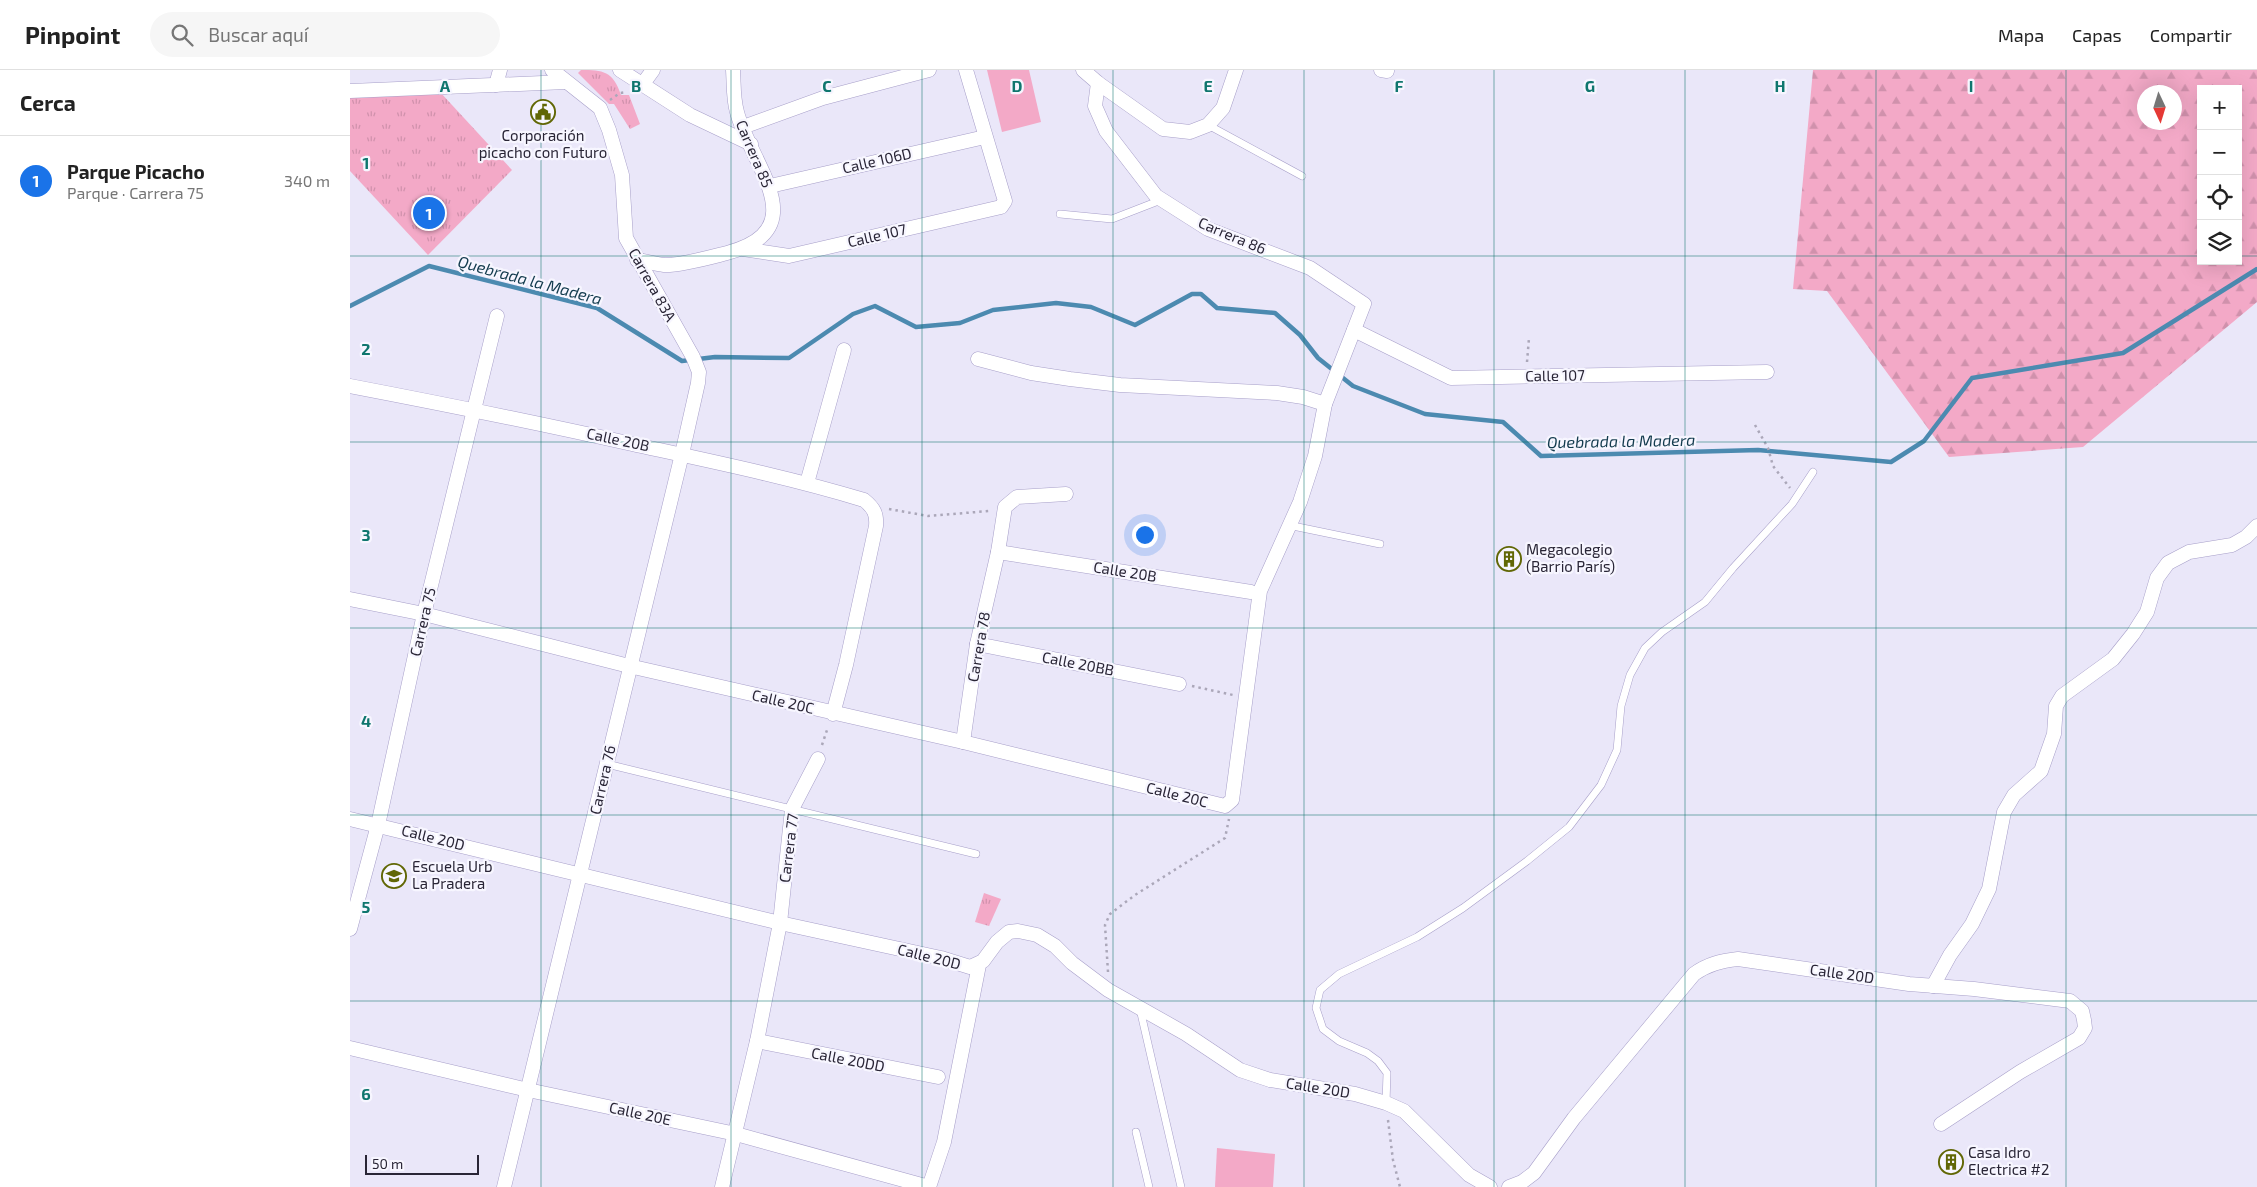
<!DOCTYPE html>
<html lang="es">
<meta charset="utf-8">
<style>
:root{--surface:#fff;--page:#f6f6f6;--text:#222;--muted:#767676;--line:#e0e0e0;--accent:#1a73e8}
body{margin:0;font-family:"Exo 2",sans-serif;background:var(--page);color:var(--text)}
.controls{position:absolute;right:15px;top:15px;display:grid;overflow:hidden;border-radius:0px;box-shadow:0 5px 20px #0002}
.controls button{width:45px;height:45px;display:grid;place-items:center;padding:0;border:0;border-bottom:1px solid var(--line);background:var(--surface);color:var(--text);font:25px sans-serif}
.compass{position:absolute;left:1787px;top:15px;width:45px;height:45px;border-radius:50%;background:var(--surface);box-shadow:0 5px 20px #0002;rotate:176deg}
.scale{position:absolute;left:15px;bottom:12px;width:114px;box-sizing:border-box;padding-left:5px;border:2px solid #292536;border-top:0;font-size:14px;line-height:18px;white-space:nowrap;color:#292536;-webkit-text-stroke:4px #f7f6ff;paint-order:stroke}
.you{position:absolute;left:794px;top:464px;width:18px;height:18px;margin:-12px;border:4px solid #fff;border-radius:50%;background:#1a73e8;box-shadow:0 0 0 8px #1a73e833}
.badge{display:grid;place-items:center;width:32px;height:32px;border-radius:50%;background:var(--accent);color:#fff;font-size:16px;font-weight:700}
.pin{position:absolute;translate:-50% -50%;border:2px solid #fff;box-shadow:0 1px 5px #0006}
.list{margin:0;padding:0;list-style:none}
h2{display:flex;justify-content:space-between;align-items:center;height:65px;margin:0;padding:0 20px;font-size:21px}
h2 small{font-size:16px;font-weight:400;color:var(--muted)}
.list li{display:grid;grid-template-columns:32px 1fr auto;gap:15px;align-items:center;box-sizing:border-box;height:90px;padding:0 20px;border-top:1px solid var(--line)}
.list b{display:block;font-size:19px;white-space:nowrap}
.list p{margin:0;font-size:16px;white-space:nowrap;color:var(--muted)}
.list em{font-size:16px;font-style:normal;color:var(--muted)}
.icon{flex:none;width:28px;height:28px;fill:none;stroke:currentColor;stroke-width:2;stroke-linecap:round;stroke-linejoin:round}
.map{position:relative;flex:none;width:1907px;height:1117px;overflow:hidden}
header{display:flex;align-items:center;gap:30px;box-sizing:border-box;height:70px;padding:0 25px;background:var(--surface);border-bottom:1px solid var(--line)}
header strong{font-size:24px}
nav{display:flex;gap:28px;margin-inline-start:auto;font-size:18px}
.search{width:350px;height:45px;background:var(--page);display:flex;align-items:center;gap:12px;box-sizing:border-box;padding:0 18px;border-radius:28px;color:var(--muted);font-size:19px}
main{display:flex}
aside{flex:1;background:var(--surface)}
.map>svg:first-child{display:block}
</style>
<header>
<strong>Pinpoint</strong>
<div class="search"><svg class="icon" aria-label="search" viewBox="0 0 24 24"><circle cx="10" cy="10" r="6"/><path d="M15 15l6 6"/></svg>Buscar aquí</div>
<nav><a>Mapa</a><a>Capas</a><a>Compartir</a></nav>
</header>
<main>
<aside>
<h2>Cerca<small></small></h2>
<ul class="list">
<li><span class="badge">1</span><div><b>Parque Picacho</b><p>Parque · Carrera 75</p></div><em>340 m</em></li>
</ul>
</aside>
<div class="map">
<svg width="1907" height="1117" viewBox="0 0 1907 1117">
<defs>
<pattern id="forest-firs" width="22" height="20" patternUnits="userSpaceOnUse" patternTransform="scale(1.25)"><rect width="22" height="20" fill="#f3a9c7"/><path d="M5 1l3.5 6h-7zM16 11l3.5 6h-7z" fill="#d091ac"/></pattern>
<pattern id="park-tufts" width="24" height="20" patternUnits="userSpaceOnUse" patternTransform="scale(1.25)"><rect width="24" height="20" fill="#f3a9c7"/><path d="M3 7l-1-3M5 7V3M7 7l1-3M15 17l-1-3M17 17v-4M19 17l1-3" fill="none" stroke="#d091ac"/></pattern>
</defs>
<rect width="100%" height="100%" fill="#eae7f9"/>
<path fill="url(#forest-firs)" fill-rule="evenodd" d="M1463 0H1907V232L1733 377 1599 387 1477 221 1443 219ZM1851 19H1888V191H1851ZM1794 22H1824V52H1794Z"/>
<g fill="url(#park-tufts)">
<path d="M231 0C253 0 263 1 271 25H279L290 54 280 59 264 34H259L228 3Z"/>
<path d="M90 22 162 100 78 185 0 101V25Z"/>
<path d="M634 823 651 829 639 856 625 852Z"/>
</g>
<g fill="#f3a9c7">
<path d="M637 0H679L691 52 652 62Z"/>
<path d="M867 1078 925 1084 923 1117H865Z"/>
</g>
<g fill="none" stroke-linecap="round" stroke-linejoin="round">
<path stroke="#4c8ab0" stroke-width="4.5" d="M0 236 79 196 247 238 332 291 365 287 439 288 503 244 525 236 566 257 610 253 643 240 706 233 741 237 785 255 842 224H851L867 238 925 243 950 265 968 288 1003 316 1075 344 1153 352 1191 386 1408 380 1541 392 1574 371 1622 308 1773 283 1907 199"/>
<defs>
<g id="lane">
<path d="M858 55 952 106"/>
<path d="M710 144 762 149 811 130"/>
<path d="M938 455 1030 474"/>
<path d="M257 694 626 784"/>
<path d="M790 939 831 1117"/>
<path d="M1036 1033 1037 1003 1028 991 1017 983 989 971 973 959 966 938 970 920 989 904 1067 867 1113 838 1177 791 1219 757 1251 715 1267 680 1271 636 1280 605 1295 578 1312 562 1355 532 1383 498 1442 434 1463 402"/>
<path d="M786 1062 799 1117"/>
</g>
<g id="street">
<path d="M270 0 340 45 401 74"/>
<path d="M733 0 748 13 813 59 840 62 858 55 873 38 886 0"/>
<path d="M1031 0 1037 1"/>
<path d="M146 15 150 0"/>
<path d="M292 15 303 0"/>
<path d="M0 21 216 12"/>
<path d="M393 57 473 28 579 0"/>
<path d="M420 116 635 67"/>
<path d="M393 179 439 186 651 137 655 131 616 0"/>
<path d="M287 190C296 191 305 194 314 195 329 196 361 187 377 183 467 159 400 94 387 42 383 28 384 14 383 0"/>
<path d="M1004 260 1101 308 1417 302"/>
<path d="M628 289 681 303 720 309 770 315 927 323 953 327 975 334"/>
<path d="M0 316C94 334 188 353 282 374 360 391 438 407 514 430 524 438 527 444 526 456L496 595 483 644"/>
<path d="M457 413 494 280"/>
<path d="M648 482 901 522"/>
<path d="M0 529 74 544 279 596 613 672 875 736 882 730 910 521 950 432 965 386 975 334 1014 234 960 198 858 159 806 126 756 61 745 36 748 13"/>
<path d="M627 574 829 614"/>
<path d="M613 672 627 574 648 482 655 437 667 427 716 424"/>
<path d="M0 749 430 853 591 888 620 897 633 891 647 872 659 862 668 861 687 865 705 876 722 893 758 920 836 964 890 1000 920 1010 1005 1024 1036 1033 1054 1041 1119 1105 1140 1117"/>
<path d="M0 859 28 755 74 544 147 246"/>
<path d="M1583 916 1600 885 1622 854 1639 819 1654 742 1664 725 1691 701 1704 664 1706 636 1712 626 1763 589 1783 564 1797 542 1807 508 1818 493 1839 482 1882 475 1896 467 1907 456"/>
<path d="M407 971 588 1007"/>
<path d="M0 978 178 1020 386 1064 579 1117"/>
<path d="M154 1117 332 384 348 313 349 302 343 287 276 168 272 105 259 60 250 38 202 0"/>
<path d="M372 1117 407 971 430 853 442 739 468 689"/>
<path d="M579 1117 594 1072 629 895"/>
<path d="M1159 1117 1172 1112 1184 1103 1224 1048 1344 904C1358 894 1371 891 1388 889L1559 914 1624 919 1720 931 1732 941 1734 950 1735 958 1729 968 1670 1002 1591 1054"/>
</g>
</defs>
<use href="#lane" stroke="#a79fc9" stroke-width="8"/>
<use href="#street" stroke="#a79fc9" stroke-width="15"/>
<g stroke="#aba7b9" stroke-width="2.5" stroke-dasharray="2.5 4" stroke-linecap="butt">
<path d="M260 30 270 23 277 22"/>
<path d="M1177 292 1179 268"/>
<path d="M1405 355 1418 378 1423 396 1440 418"/>
<path d="M539 439 578 446 639 441"/>
<path d="M842 616 883 625"/>
<path d="M472 675 478 657"/>
<path d="M758 902 755 855 760 844 785 825 875 768 879 749"/>
<path d="M1038 1050 1043 1090 1050 1117"/>
</g>
<use href="#lane" stroke="#fff" stroke-width="7"/>
<use href="#street" stroke="#fff" stroke-width="14"/>
</g>
<path fill="none" stroke="#0f766e" stroke-width="1" stroke-opacity="0.55" d="M191 0V1117M381 0V1117M572 0V1117M763 0V1117M954 0V1117M1144 0V1117M1335 0V1117M1526 0V1117M1716 0V1117M0 186H1851M1888 186H1907M0 372H1907M0 558H1907M0 745H1907M0 931H1907"/>
<defs>
<symbol id="civic-ring" viewBox="-11 -11 22 22"><circle r="9.5" fill="#f7f6ff" stroke="#616705" stroke-width="1.5"/><path d="M-.6-6.5H3V-4.5H.6V-3L4-1V1h2V6H-6V1h2V-1L-.6-3ZM-1.2 2.5V6h2.4V2.5Z" fill="#616705"/></symbol>
<symbol id="building-ring" viewBox="-11 -11 22 22"><circle r="9.5" fill="#f7f6ff" stroke="#616705" stroke-width="1.5"/><path d="M-4-6H4V6H1V3H-1V6H-4ZM-2.5-4.3h1.7v1.8h-1.7ZM.8-4.3h1.7v1.8H.8ZM-2.5-1h1.7V.8h-1.7ZM.8-1h1.7V.8H.8Z" fill="#616705"/></symbol>
<symbol id="school-ring" viewBox="-11 -11 22 22"><circle r="9.5" fill="#f7f6ff" stroke="#616705" stroke-width="1.5"/><path d="M0-5L7-2L0 1L-7-2ZM-4 1L0 2.5L4 1V4Q0 6-4 4Z" fill="#616705"/></symbol>
</defs>
<g fill-rule="evenodd">
<use href="#civic-ring" x="179" y="28" width="28" height="28"/>
<use href="#building-ring" x="1145" y="475" width="28" height="28"/>
<use href="#school-ring" x="30" y="792" width="28" height="28"/>
<use href="#building-ring" x="1587" y="1078" width="28" height="28"/>
</g>
<g text-anchor="middle" stroke-width="4.5" stroke-linejoin="round" paint-order="stroke">
<g font-size="15" fill="#292536" stroke="#f7f6ff" text-anchor="start">
<text x="193" y="71" text-anchor="middle">Corporación<tspan x="193" dy="17">picacho con Futuro</tspan></text>
<text x="1176" y="485">Megacolegio<tspan x="1176" dy="17">(Barrio París)</tspan></text>
<text x="62" y="802">Escuela Urb<tspan x="62" dy="17">La Pradera</tspan></text>
<text x="1618" y="1088">Casa Idro<tspan x="1618" dy="17">Electrica #2</tspan></text>
</g>
<g font-size="15" fill="#292536" stroke="#f7f6ff">
<text transform="translate(404 84) rotate(67)" y="5">Carrera 85</text>
<text transform="translate(527 91) rotate(-13)" y="5">Calle 106D</text>
<text transform="translate(527 166) rotate(-13)" y="5">Calle 107</text>
<text transform="translate(882 166) rotate(23)" y="5">Carrera 86</text>
<text transform="translate(302 215) rotate(61)" y="5">Carrera 83A</text>
<text transform="translate(1205 306) rotate(-1)" y="5">Calle 107</text>
<text transform="translate(268 370) rotate(12)" y="5">Calle 20B</text>
<text transform="translate(775 502) rotate(9)" y="5">Calle 20B</text>
<text transform="translate(73 552) rotate(-77)" y="5">Carrera 75</text>
<text transform="translate(629 577) rotate(-80)" y="5">Carrera 78</text>
<text transform="translate(728 594) rotate(11)" y="5">Calle 20BB</text>
<text transform="translate(433 632) rotate(13)" y="5">Calle 20C</text>
<text transform="translate(253 710) rotate(-77)" y="5">Carrera 76</text>
<text transform="translate(827 725) rotate(14)" y="5">Calle 20C</text>
<text transform="translate(83 768) rotate(14)" y="5">Calle 20D</text>
<text transform="translate(439 778) rotate(-83)" y="5">Carrera 77</text>
<text transform="translate(579 887) rotate(14)" y="5">Calle 20D</text>
<text transform="translate(1492 904) rotate(8)" y="5">Calle 20D</text>
<text transform="translate(498 990) rotate(11)" y="5">Calle 20DD</text>
<text transform="translate(968 1018) rotate(9)" y="5">Calle 20D</text>
<text transform="translate(290 1044) rotate(12)" y="5">Calle 20E</text>
</g>
<g font-size="16" font-style="italic" fill="#133b4e" stroke="#f7f6ff">
<text transform="translate(180 210) rotate(15)" y="6">Quebrada la Madera</text>
<text transform="translate(1271 371) rotate(-1)" y="6">Quebrada la Madera</text>
</g>
</g>
<g font-size="16" text-anchor="middle" font-weight="bold" fill="#0f766e" stroke="#f7f6ff" stroke-width="4.5" stroke-linejoin="round" paint-order="stroke">
<text x="95" y="22">A</text>
<text x="286" y="22">B</text>
<text x="477" y="22">C</text>
<text x="667" y="22">D</text>
<text x="858" y="22">E</text>
<text x="1049" y="22">F</text>
<text x="1240" y="22">G</text>
<text x="1430" y="22">H</text>
<text x="1621" y="22">I</text>
<text x="16" y="99">1</text>
<text x="16" y="285">2</text>
<text x="16" y="471">3</text>
<text x="16" y="657">4</text>
<text x="16" y="843">5</text>
<text x="16" y="1030">6</text>
</g>
</svg>
<div class="controls">
<button>+</button>
<button>−</button>
<button><svg class="icon" aria-label="locate" viewBox="0 0 24 24"><circle cx="12" cy="12" r="6"/><path d="M12 2v4M12 18v4M2 12h4M18 12h4"/></svg></button>
<button><svg class="icon" aria-label="layers" viewBox="0 0 24 24"><path d="M12 4l9 5-9 5-9-5zM3 14l9 5 9-5"/></svg></button>
</div>
<svg class="compass" viewBox="-18 -18 36 36"><path d="M0-13l5 13h-10z" fill="#e53935"/><path d="M0 13l5-13h-10z" fill="#767676"/></svg>
<div class="scale">50 m</div>
<div class="you"></div>
<div class="pin badge" style="left:79px;top:143px">1</div>
</div>
</main>
